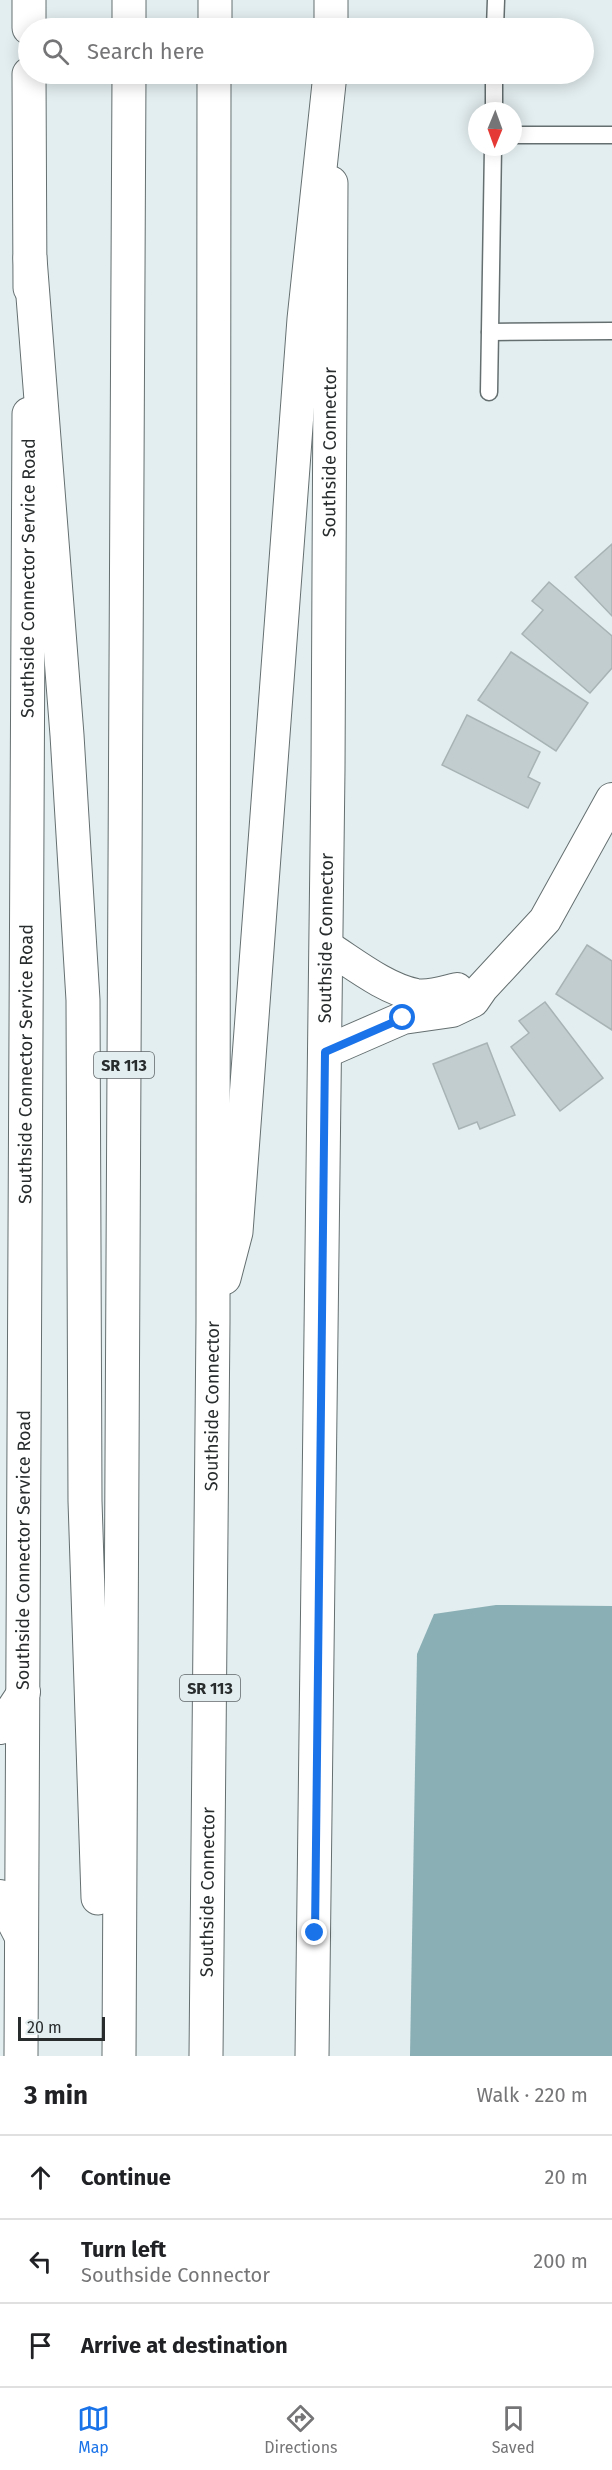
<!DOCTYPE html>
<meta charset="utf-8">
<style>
:root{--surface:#fff;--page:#f6f6f6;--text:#202124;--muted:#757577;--line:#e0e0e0;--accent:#1a73e8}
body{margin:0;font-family:"Fira Sans",sans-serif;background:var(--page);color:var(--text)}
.compass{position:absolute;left:468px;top:102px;width:54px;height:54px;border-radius:50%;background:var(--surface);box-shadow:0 3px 15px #0003;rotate:181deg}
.scale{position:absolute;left:18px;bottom:15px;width:87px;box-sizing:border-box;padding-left:6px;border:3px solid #282c2d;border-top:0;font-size:16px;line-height:21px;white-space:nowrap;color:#282c2d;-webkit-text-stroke:4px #e3eef0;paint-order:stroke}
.stop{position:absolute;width:18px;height:18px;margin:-14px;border:4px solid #1a73e8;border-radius:50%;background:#fff}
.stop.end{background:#1a73e8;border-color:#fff;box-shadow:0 2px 6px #0008}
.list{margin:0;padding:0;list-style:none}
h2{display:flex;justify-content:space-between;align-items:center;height:78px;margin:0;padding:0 24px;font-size:26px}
h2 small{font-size:20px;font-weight:400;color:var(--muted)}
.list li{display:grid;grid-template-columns:39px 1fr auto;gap:18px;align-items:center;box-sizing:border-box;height:84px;padding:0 24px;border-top:2px solid var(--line)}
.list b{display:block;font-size:22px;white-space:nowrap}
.list p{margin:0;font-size:20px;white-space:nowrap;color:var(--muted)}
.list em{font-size:20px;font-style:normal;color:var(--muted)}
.icon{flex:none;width:33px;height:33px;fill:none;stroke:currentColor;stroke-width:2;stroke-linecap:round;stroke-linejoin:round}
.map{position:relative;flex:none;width:612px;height:2056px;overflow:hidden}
.search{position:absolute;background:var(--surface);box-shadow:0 3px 15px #0003;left:18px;right:18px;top:18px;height:66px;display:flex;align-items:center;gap:15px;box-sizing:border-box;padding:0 21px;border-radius:33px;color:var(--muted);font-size:22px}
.sheet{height:330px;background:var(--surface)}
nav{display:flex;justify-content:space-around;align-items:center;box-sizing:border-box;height:84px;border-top:2px solid var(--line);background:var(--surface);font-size:16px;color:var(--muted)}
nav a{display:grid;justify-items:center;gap:3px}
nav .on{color:var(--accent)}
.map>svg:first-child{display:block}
</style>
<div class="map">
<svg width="612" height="2056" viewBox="0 0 612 2056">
<rect width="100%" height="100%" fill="#e3eef0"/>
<path fill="#8aafb4" d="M496 1605 612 1606V2056H410L417 1654 434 1614Z"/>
<g fill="#c1cdce" stroke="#a7b3b4" stroke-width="1.5">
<path d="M612 544V616L575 577Z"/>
<path d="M549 582 612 636V668L590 693 522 634 543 610 532 601Z"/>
<path d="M511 652 588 703 556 751 478 700Z"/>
<path d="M467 715 540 752 528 777 540 783 528 808 442 765Z"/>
<path d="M587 945 612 961V1030L556 994Z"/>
<path d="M545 1002 603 1078 560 1111 511 1047 529 1033 519 1021Z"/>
<path d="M487 1043 515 1115 480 1129 477 1122 459 1129 433 1064Z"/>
</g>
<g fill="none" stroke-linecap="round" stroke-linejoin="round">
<defs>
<g id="lane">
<path d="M495 28 496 0"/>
<path d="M494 111V74"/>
<path d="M513 135H612"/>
<path d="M490 332 612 331"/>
<path d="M489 392 493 147"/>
</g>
<g id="street">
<path d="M326 946C353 963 385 989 416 995 430 997 444 992 457 989"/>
<path d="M325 1052 403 1018 452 1011 473 1001 482 988 545 920 612 799"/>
<path d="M0 1728 24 1692"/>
<path d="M0 1896 22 1939"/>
</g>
<g id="secondary">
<path d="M29 0V28"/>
<path d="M331 28V0"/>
<path d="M29 74 30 288"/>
<path id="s1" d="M21 2056 29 414"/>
<path id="s2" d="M312 2056 328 769 331 183"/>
</g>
<g id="highway">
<path d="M129 28V0"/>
<path d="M215 28V0"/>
<path d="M30 258 67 735 83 1000 85 1501 98 1898"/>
<path d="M224 1278 236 1232 304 319 330 74"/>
<path d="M119 2056 129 74"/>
<path id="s3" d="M206 2056 213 1321 214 74"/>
</g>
</defs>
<use href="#lane" stroke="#656f70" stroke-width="19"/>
<use href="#street" stroke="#656f70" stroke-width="34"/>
<use href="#secondary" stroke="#656f70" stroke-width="35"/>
<use href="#highway" stroke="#656f70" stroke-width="35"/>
<use href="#lane" stroke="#fff" stroke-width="16"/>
<use href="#street" stroke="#fff" stroke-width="32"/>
<use href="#secondary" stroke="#fff" stroke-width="33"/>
<use href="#highway" stroke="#fff" stroke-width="33"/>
</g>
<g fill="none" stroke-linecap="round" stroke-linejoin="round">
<path stroke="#1a73e8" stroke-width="8" d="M315 1933 325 1052 403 1018"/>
</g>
<g text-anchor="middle" stroke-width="4.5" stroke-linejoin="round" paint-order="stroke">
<g fill="#e3eef0" stroke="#606668" stroke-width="1.5">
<rect x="94" y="1052" width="60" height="26" rx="4.5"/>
<rect x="180" y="1675" width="60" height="26" rx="4.5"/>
</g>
<g font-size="16" font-weight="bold" fill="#282c2d">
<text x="124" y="1071">SR 113</text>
<text x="210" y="1694">SR 113</text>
</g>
<g font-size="18" fill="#282c2d" stroke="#e3eef0">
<text dy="6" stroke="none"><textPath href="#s2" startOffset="1604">Southside Connector</textPath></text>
<text dy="6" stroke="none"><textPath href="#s1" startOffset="1478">Southside Connector Service Road</textPath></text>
<text dy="6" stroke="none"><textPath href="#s2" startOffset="1118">Southside Connector</textPath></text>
<text dy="6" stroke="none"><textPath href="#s1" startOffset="992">Southside Connector Service Road</textPath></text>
<text dy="6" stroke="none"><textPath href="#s3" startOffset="650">Southside Connector</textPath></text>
<text dy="6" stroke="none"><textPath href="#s1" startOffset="506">Southside Connector Service Road</textPath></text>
<text dy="6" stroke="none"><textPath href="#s3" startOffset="164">Southside Connector</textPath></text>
</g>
</g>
</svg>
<svg class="compass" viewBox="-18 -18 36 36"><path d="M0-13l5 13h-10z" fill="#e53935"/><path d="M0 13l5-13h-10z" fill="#757577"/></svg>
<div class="scale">20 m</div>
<div class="stop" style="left:403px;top:1018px"></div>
<div class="stop end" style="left:315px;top:1933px"></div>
<div class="search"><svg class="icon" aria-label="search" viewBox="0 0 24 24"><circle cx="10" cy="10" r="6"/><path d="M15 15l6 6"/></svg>Search here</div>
</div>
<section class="sheet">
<h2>3 min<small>Walk · 220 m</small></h2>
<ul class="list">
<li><svg class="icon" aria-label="ahead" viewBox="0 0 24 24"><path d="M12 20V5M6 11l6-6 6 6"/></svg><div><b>Continue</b></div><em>20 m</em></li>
<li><svg class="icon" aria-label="left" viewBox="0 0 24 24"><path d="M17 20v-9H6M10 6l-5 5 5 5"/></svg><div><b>Turn left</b><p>Southside Connector</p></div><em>200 m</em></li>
<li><svg class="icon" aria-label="arrive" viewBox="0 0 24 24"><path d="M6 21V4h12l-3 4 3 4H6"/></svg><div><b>Arrive at destination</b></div></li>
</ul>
</section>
<nav>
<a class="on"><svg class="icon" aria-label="map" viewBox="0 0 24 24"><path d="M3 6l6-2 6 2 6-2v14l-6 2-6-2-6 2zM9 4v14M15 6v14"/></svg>Map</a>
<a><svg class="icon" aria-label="directions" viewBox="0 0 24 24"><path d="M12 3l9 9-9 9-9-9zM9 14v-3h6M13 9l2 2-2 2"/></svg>Directions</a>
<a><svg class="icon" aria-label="saved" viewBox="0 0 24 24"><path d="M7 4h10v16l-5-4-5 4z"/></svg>Saved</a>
</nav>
